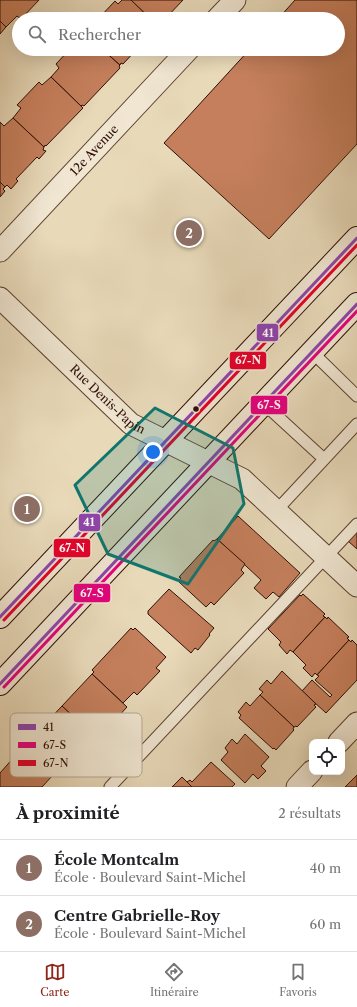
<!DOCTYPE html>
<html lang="fr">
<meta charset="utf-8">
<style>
:root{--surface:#fff;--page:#f6f6f6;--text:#202124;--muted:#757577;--line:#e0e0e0;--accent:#8f2418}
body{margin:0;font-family:"Libre Caslon Text",serif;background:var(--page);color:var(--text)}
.controls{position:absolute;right:12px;bottom:12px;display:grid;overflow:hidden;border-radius:8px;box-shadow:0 4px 16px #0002}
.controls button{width:36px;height:36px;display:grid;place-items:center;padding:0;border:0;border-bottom:1px solid var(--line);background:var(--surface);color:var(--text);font:20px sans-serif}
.you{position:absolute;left:153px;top:452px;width:14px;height:14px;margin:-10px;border:3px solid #fff;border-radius:50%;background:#1a73e8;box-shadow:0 0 0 6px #1a73e833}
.badge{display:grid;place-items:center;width:26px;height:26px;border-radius:50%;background:var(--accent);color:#fff;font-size:13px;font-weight:700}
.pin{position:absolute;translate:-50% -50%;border:2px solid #fff;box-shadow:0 1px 4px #0006}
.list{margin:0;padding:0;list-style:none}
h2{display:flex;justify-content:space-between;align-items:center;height:52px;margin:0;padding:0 16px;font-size:17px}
h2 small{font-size:13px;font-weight:400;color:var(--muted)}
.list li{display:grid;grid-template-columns:26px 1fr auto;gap:12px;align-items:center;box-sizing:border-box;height:56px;padding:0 16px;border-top:1px solid var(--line)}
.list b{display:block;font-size:15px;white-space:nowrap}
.list p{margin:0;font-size:13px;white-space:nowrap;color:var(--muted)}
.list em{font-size:13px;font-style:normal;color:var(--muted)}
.icon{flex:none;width:22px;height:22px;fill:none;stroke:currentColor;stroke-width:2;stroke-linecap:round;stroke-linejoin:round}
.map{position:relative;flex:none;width:357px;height:787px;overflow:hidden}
.search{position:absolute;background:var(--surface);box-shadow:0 4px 16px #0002;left:12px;right:12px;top:12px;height:44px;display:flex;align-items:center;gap:10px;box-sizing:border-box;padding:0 14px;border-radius:22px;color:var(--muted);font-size:15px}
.sheet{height:164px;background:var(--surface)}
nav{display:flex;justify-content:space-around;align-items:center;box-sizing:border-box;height:56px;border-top:1px solid var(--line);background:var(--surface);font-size:11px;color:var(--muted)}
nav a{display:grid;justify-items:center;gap:2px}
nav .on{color:var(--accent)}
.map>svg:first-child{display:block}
</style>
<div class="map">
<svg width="357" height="787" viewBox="0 0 357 787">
<rect width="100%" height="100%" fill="#e8d9b9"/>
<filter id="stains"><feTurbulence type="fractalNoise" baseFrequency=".005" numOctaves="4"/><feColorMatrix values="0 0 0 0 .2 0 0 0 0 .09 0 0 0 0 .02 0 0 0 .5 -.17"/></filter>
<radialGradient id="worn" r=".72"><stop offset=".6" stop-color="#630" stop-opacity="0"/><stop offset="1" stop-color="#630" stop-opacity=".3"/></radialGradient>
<g fill="#c57f5c" stroke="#2e0e03">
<path d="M0 0H39L21 19 17 16 6 27 0 21Z"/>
<path d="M122 0H131L151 19H98L115 1 118 4Z"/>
<path d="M131 0H183L165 19H151Z"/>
<path d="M295 0H357V144L269 239 164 143 250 49H338V19H278Z"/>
<path d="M0 21 6 27 0 34Z"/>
<path d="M70 49H102L120 65 119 66 120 68 84 106 82 105 81 106 51 77 59 68 56 64Z"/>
<path d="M102 49H137L123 64 121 63 120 65Z"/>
<path d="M51 77 83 108 46 146 45 145 44 147 13 118 21 108 17 105 39 82 42 85Z"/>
<path d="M13 118 44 147 43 150 46 151 39 159 37 157 16 179 18 181 11 189 7 185 5 187 0 182V122L4 126Z"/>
<path d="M0 182 5 187 3 189 5 191 0 197Z"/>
<path d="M238 516 300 573 279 597 273 592 266 599 254 588 261 580 217 539Z"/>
<path d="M357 532V549L348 541Z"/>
<path d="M217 539 245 564 241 570 244 573 214 605 211 602 206 607 178 581 181 578 179 577 213 540 214 541Z"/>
<path d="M169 589 214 628 209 634 210 635 198 650 195 648 191 653 148 614V611Z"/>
<path d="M303 594 325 614 323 616 325 617 293 652 290 650 287 654 279 645 281 642 268 629 300 595 301 596Z"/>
<path d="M325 617 327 619 328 617 349 637 347 638 349 640 317 675 315 673 312 677 303 668 306 665 293 652Z"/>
<path d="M131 628 133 630 135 628 166 657 156 668 160 671 137 695 134 692 123 703 92 674 94 672 92 670Z"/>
<path d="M349 640 351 642 352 640 357 645V680L326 713 302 691 312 680 330 697 332 695 315 680 319 676 317 675Z"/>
<path d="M282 671 316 704 314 705 316 707 297 727 296 726 294 727 260 695 263 692 259 689 267 680 271 684Z"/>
<path d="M92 674 127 707 116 719 111 715 93 735 62 706Z"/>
<path d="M260 695 294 727 293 729 294 730 276 750 274 748 273 749 239 718 241 715 238 712 246 702 250 706Z"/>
<path d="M62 706 93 735 54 776 23 747Z"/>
<path d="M245 734 269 757 261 766 266 771 258 779 253 774 245 783 221 760 228 752 225 748 232 739 237 744Z"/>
<path d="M23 747 53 775 42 787H0V773Z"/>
<path d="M211 762 235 784 232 787H192L187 782 190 780 192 782Z"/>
<path d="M357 775V787H345Z"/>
<path d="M182 777 192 787H172Z"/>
</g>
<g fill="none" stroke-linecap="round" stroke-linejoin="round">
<defs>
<g id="lane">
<path d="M312 352 357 396"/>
<path d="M263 403 324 459"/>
<path d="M276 511 357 424"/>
<path d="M110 787 357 524"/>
</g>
<g id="street">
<path d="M217 19 235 0"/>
<path id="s1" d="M0 251 189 49"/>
<path id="s2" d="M0 298 131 424 242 479 357 586"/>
<path d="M339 742 357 723"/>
<path d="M297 787 312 771"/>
</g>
<g id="secondary">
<path d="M0 617 357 238"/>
<path d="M0 684 357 304"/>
</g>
</defs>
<use href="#lane" stroke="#5c4130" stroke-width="13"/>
<use href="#street" stroke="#5c4130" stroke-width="23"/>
<use href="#secondary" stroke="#2e0e03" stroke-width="24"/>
<use href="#lane" stroke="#f0e6d2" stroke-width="11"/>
<use href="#street" stroke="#f0e6d2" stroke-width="21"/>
<use href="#secondary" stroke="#f0e6d2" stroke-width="22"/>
<defs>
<g id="bus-1">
<path d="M0 617 357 238"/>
<path d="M0 684 357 304"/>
</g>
<path id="bus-2" d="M4 687 357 311"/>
<path id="bus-3" d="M4 620 357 245"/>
</defs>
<use href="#bus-1" stroke="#f0e6d2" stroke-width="6"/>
<use href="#bus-2" stroke="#f0e6d2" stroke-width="6"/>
<use href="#bus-3" stroke="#f0e6d2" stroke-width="6"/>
<use href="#bus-1" stroke="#8e44ad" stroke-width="3"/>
<use href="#bus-2" stroke="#e5007d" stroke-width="3"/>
<use href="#bus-3" stroke="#e4002b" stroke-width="3"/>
</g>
<path fill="#0f766e" fill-opacity="0.2" stroke="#0f766e" stroke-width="3" stroke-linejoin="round" d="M155 408 233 448 244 504 188 584 108 554 75 485Z"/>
<circle fill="#2e0e03" stroke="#f0e6d2" stroke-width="1.5" cx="196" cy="409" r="3.5"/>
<g text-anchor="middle" stroke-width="3.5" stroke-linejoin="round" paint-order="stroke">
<g font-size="12" fill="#2e0e03" stroke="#f0e6d2">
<text dy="4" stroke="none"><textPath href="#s1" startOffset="138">12e Avenue</textPath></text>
<text dy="4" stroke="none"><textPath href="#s2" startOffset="148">Rue Denis-Papin</textPath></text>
</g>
</g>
<rect x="10" y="713" width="132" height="64" rx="6" fill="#f0e6d2" stroke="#b6a594" stroke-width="1"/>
<rect x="18" y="724" width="18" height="6" fill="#8e44ad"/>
<rect x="18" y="742" width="18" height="6" fill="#e5007d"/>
<rect x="18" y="760" width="18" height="6" fill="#e4002b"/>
<g font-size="11" fill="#2e0e03">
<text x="43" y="731">41</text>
<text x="43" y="749">67-S</text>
<text x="43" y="767">67-N</text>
</g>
<g stroke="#f0e6d2" stroke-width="1.5">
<rect x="256" y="323" width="23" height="19" rx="4" fill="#8e44ad"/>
<rect x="229" y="351" width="38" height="19" rx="4" fill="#e4002b"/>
<rect x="250" y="395" width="38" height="20" rx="4" fill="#e5007d"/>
<rect x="78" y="513" width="23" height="19" rx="4" fill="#8e44ad"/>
<rect x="53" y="538" width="38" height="20" rx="4" fill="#e4002b"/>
<rect x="73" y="583" width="38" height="20" rx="4" fill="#e5007d"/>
</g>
<g font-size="11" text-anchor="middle" font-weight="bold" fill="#fff">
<text x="268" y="337">41</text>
<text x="248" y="364">67-N</text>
<text x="269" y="409">67-S</text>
<text x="89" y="526">41</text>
<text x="72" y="552">67-N</text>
<text x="92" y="597">67-S</text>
</g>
<rect width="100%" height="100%" filter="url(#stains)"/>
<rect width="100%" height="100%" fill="url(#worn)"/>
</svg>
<div class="controls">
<button><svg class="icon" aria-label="locate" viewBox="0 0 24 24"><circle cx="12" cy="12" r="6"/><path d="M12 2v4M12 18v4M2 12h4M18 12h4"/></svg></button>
</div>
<div class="you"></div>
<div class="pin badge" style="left:27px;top:509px;background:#8d6e63">1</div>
<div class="pin badge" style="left:189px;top:233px;background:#8d6e63">2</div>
<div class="search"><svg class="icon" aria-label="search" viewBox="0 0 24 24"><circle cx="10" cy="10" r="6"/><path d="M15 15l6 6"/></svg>Rechercher</div>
</div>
<section class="sheet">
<h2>À proximité<small>2 résultats</small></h2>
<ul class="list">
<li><span class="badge" style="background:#8d6e63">1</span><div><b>École Montcalm</b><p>École · Boulevard Saint-Michel</p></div><em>40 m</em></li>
<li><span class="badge" style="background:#8d6e63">2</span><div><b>Centre Gabrielle-Roy</b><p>École · Boulevard Saint-Michel</p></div><em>60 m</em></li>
</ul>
</section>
<nav>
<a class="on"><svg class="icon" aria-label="map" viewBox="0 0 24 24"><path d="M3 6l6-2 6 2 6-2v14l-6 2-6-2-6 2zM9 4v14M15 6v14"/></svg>Carte</a>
<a><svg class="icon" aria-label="directions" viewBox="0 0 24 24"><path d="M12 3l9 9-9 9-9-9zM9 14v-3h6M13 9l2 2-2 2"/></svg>Itinéraire</a>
<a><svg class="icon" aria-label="saved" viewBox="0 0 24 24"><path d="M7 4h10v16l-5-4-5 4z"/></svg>Favoris</a>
</nav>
